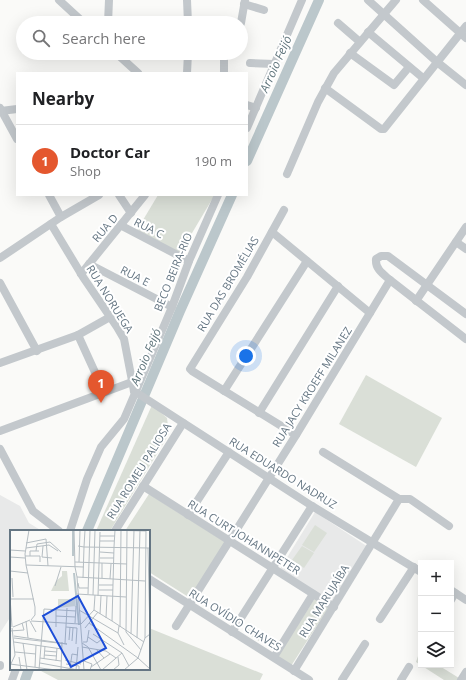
<!DOCTYPE html>
<meta charset="utf-8">
<style>
:root{--surface:#fff;--page:#f6f6f6;--text:#202124;--muted:#757577;--line:#e0e0e0;--accent:#e4572e}
body{margin:0;font-family:"Open Sans",sans-serif;background:var(--page);color:var(--text)}
.controls{position:absolute;right:12px;bottom:12px;display:grid;overflow:hidden;border-radius:0px;box-shadow:0 4px 16px #0002}
.controls button{width:36px;height:36px;display:grid;place-items:center;padding:0;border:0;border-bottom:1px solid var(--line);background:var(--surface);color:var(--text);font:20px sans-serif}
.you{position:absolute;left:246px;top:356px;width:14px;height:14px;margin:-10px;border:3px solid #fff;border-radius:50%;background:#1a73e8;box-shadow:0 0 0 6px #1a73e833}
.badge{display:grid;place-items:center;width:26px;height:26px;border-radius:50%;background:var(--accent);color:#fff;font-size:13px;font-weight:700}
.pin{position:absolute;translate:-50% -33px;filter:drop-shadow(0 1px 2px #0008)}
.pin::after{content:'';position:absolute;top:21px;width:14px;height:12px;background:inherit;clip-path:polygon(0 0,100% 0,50% 100%)}
.list{margin:0;padding:0;list-style:none}
h2{display:flex;justify-content:space-between;align-items:center;height:52px;margin:0;padding:0 16px;font-size:17px}
h2 small{font-size:13px;font-weight:400;color:var(--muted)}
.list li{display:grid;grid-template-columns:26px 1fr auto;gap:12px;align-items:center;box-sizing:border-box;height:72px;padding:0 16px;border-top:1px solid var(--line)}
.list b{display:block;font-size:15px;white-space:nowrap}
.list p{margin:0;font-size:13px;white-space:nowrap;color:var(--muted)}
.list em{font-size:13px;font-style:normal;color:var(--muted)}
.icon{flex:none;width:22px;height:22px;fill:none;stroke:currentColor;stroke-width:2;stroke-linecap:round;stroke-linejoin:round}
.map{position:relative;flex:none;width:466px;height:680px;overflow:hidden}
.search{position:absolute;background:var(--surface);box-shadow:0 4px 16px #0002;left:16px;top:16px;width:232px;height:44px;display:flex;align-items:center;gap:10px;box-sizing:border-box;padding:0 14px;border-radius:22px;color:var(--muted);font-size:15px}
.panel{position:absolute;background:var(--surface);box-shadow:0 4px 16px #0002;left:16px;top:72px;width:232px;height:124px;border-radius:0px}
.map>svg:first-child{display:block}
</style>
<div class="map">
<svg width="466" height="680" viewBox="0 0 466 680">
<rect width="100%" height="100%" fill="#fafaf8"/>
<g fill="#e8e9e9">
<path d="M0 495 20 506 29 523 42 531H11V616L0 633Z"/>
<path d="M315 512 368 547 333 603 280 569Z"/>
</g>
<g fill="#dadfd7">
<path d="M158 195H211L214 196 179 255 137 230Z"/>
<path d="M366 375 442 418 416 467 339 424Z"/>
<path d="M152 405 167 418 169 434 110 531H96Z"/>
<path d="M149 494 225 542 190 598 149 572V531H125Z"/>
<path d="M315 525 327 533 314 552 302 545Z"/>
<path d="M302 546 314 553 304 568 292 560Z"/>
<path d="M315 598 329 607 291 666 277 658Z"/>
<path d="M149 628 263 674 260 680H58L41 671 42 669H149Z"/>
<path d="M246 628 268 642 266 645 244 632Z"/>
<path d="M419 653 421 654V665H438L459 678 458 680H444L416 662Z"/>
</g>
<g fill="none" stroke-linecap="round" stroke-linejoin="round">
<g stroke="#bbc7cb" stroke-width="10">
<path d="M247 161 319 0"/>
<path d="M87 531 180 311 232 195"/>
<path d="M25 680 29 669"/>
</g>
<g stroke="#c3c8cc" stroke-width="8">
<path d="M59 0 84 23"/>
<path d="M187 0 188 23"/>
<path d="M368 0 437 62 466 85"/>
<path d="M423 0 466 38"/>
<path d="M244 4 264 10"/>
<path d="M108 23 109 0"/>
<path d="M241 23 245 0"/>
<path d="M338 23 360 42"/>
<path d="M368 32 423 78"/>
<path d="M116 53 138 73"/>
<path d="M224 53V73"/>
<path d="M350 53 394 85 409 67"/>
<path d="M250 63 274 64"/>
<path d="M187 73 188 53"/>
<path d="M325 88 381 129H384L466 26"/>
<path d="M247 105 256 108"/>
<path d="M0 108 17 139"/>
<path d="M1 111 17 109"/>
<path d="M247 128 302 0"/>
<path d="M287 174 318 102 334 73 396 0"/>
<path d="M49 195 61 217"/>
<path d="M119 195 131 213"/>
<path d="M284 210 247 277 190 369 192 371 296 435"/>
<path d="M51 224 83 277 117 327 124 339 134 391"/>
<path d="M120 225 189 261"/>
<path d="M272 232 370 313"/>
<path d="M456 242 466 249"/>
<path d="M0 258 61 217 99 195"/>
<path d="M89 264 172 307"/>
<path d="M81 274 145 195"/>
<path d="M0 283 37 351"/>
<path d="M416 301 466 227"/>
<path d="M466 314 388 256H381L376 259C375 269 383 274 390 280L466 339"/>
<path d="M78 335 104 392"/>
<path d="M0 363 78 335 110 317"/>
<path d="M134 391 312 506 421 572"/>
<path d="M224 391 307 261"/>
<path d="M259 413 338 286"/>
<path d="M0 431 132 382"/>
<path d="M0 449 33 511 59 531"/>
<path d="M323 452 399 499H410L449 526"/>
<path d="M143 486 334 607"/>
<path d="M188 515 229 452"/>
<path d="M70 531 87 479 101 447 124 419 172 307 189 261 218 195"/>
<path d="M115 531 183 423"/>
<path d="M149 579 309 680"/>
<path d="M451 590 466 600"/>
<path d="M451 600 455 593"/>
<path d="M380 619 414 567"/>
<path d="M176 626 296 435 390 280"/>
<path d="M232 632 312 506"/>
<path d="M274 657 313 594"/>
<path d="M0 666V665"/>
<path d="M294 671 399 499"/>
<path d="M12 680 16 669"/>
<path d="M342 680 365 644"/>
<path d="M401 680 409 667"/>
<path d="M461 680 466 672"/>
</g>
</g>
<g text-anchor="middle" stroke-width="4" stroke-linejoin="round" paint-order="stroke">
<g font-size="11" fill="#657683" stroke="#fff">
<text transform="translate(105 228) rotate(-50)" y="4">RUA D</text>
<text transform="translate(149 228) rotate(27)" y="4">RUA C</text>
<text transform="translate(173 272) rotate(-68)" y="4">BECO BEIRA-RIO</text>
<text transform="translate(135 276) rotate(27)" y="4">RUA E</text>
<text transform="translate(228 284) rotate(-59)" y="4">RUA DAS BROMÉLIAS</text>
<text transform="translate(110 299) rotate(58)" y="4">RUA NORUEGA</text>
<text transform="translate(312 387) rotate(-58)" y="4">RUA JACY KROEFF MILANEZ</text>
<text transform="translate(139 471) rotate(-58)" y="4">RUA ROMEU PALIOSA</text>
<text transform="translate(283 473) rotate(32)" y="4">RUA EDUARDO NADRUZ</text>
<text transform="translate(244 537) rotate(32)" y="4">RUA CURT JOHANNPETER</text>
<text transform="translate(324 601) rotate(-58)" y="4">RUA MARUJAÍBA</text>
<text transform="translate(235 620) rotate(32)" y="4">RUA OVÍDIO CHAVES</text>
</g>
<g font-size="12" font-style="italic" fill="#60757c" stroke="#fff">
<text transform="translate(276 64) rotate(-66)" y="4">Arroio Feijó</text>
<text transform="translate(146 357) rotate(-67)" y="4">Arroio Feijó</text>
</g>
</g>
<g transform="translate(10 530)">
<rect width="140" height="140" fill="#fafaf8"/>
<path d="M52 41H57L59 61H41L46 51 52 46ZM48 69H65L68 94 66 76 48 78Z" fill="#dadfd7"/>
<path fill="none" stroke="#bbc7cb" stroke-width="2" d="M63 1V26M64 43 69 95"/>
<path fill="none" stroke="#b5bdc2" stroke-width="1" d="M64 0 65 37M97 0 136 1M117 0 116 102 131 120M90 6H105M90 11H104M16 13 36 9 38 36M33 16 32 27 42 28M68 16 74 17 75 0M104 17 105 0M104 17 102 91 134 112M16 18 39 15 48 21M138 18 140 104M0 20 15 21M26 21 27 14 40 12 51 22M90 22 104 23M15 26H30V32M20 26V21H29M0 27 15 28M90 28H104M65 32 117 34M69 32 70 0M16 35 15 24 19 0M65 37 67 47 103 49M0 41 18 43M67 47 74 140M2 48 3 67M73 48 74 17 140 18M92 48V33M100 49 101 34M103 49 135 51M68 53 69 58H78M89 55H103M45 56 51 37M89 60H103M67 64 116 67M78 64 80 0M83 65 85 0M88 66 90 2M0 67 2 97M0 69H24M69 80 108 103M84 80 102 91M84 80 85 65M90 84 91 66M46 86 65 87M96 88 97 66M21 90 25 85V77L16 35 74 37M16 91 18 108M20 91 26 102M21 91 70 94M65 93 66 76M79 93 128 128M71 94 84 80M109 96 108 103 114 115M3 97 20 90M46 97V79M56 97 67 98 66 114M110 97 111 0M75 98 88 82M0 101 14 100 12 93M83 104 112 123 119 136M121 104 124 0M4 106 57 114 4 108M78 107 87 113 92 109M127 108 130 0M135 108 136 0M59 110 60 97M62 111 63 98M4 112 52 119M73 112H77L79 100M13 113 17 140M55 113 57 78M72 113 78 117 91 140M72 117 96 121 106 128M86 119 94 128M35 121 47 122M5 122 26 124M34 125 47 126M9 127 11 140M30 128 51 131M128 128 140 139M34 129 35 116M55 130 71 134M46 131 47 118M74 131 82 134 80 140M30 133 68 140M0 134 46 140M56 134 69 136V140M0 136 5 125 2 98M25 137 26 115M81 137 100 124M60 138 62 124 68 125M29 140 34 79 66 81M51 140 52 112M66 140 68 117M92 140 112 123M103 140 109 135 108 127M114 140 128 128 135 108 140 104"/>
<path fill="#1d4ed8" fill-opacity="0.15" stroke="#1d4ed8" stroke-width="2" d="M68 66 96 118 61 137 33 86Z"/>
<rect width="140" height="140" fill="none" stroke="#657683" stroke-width="2"/>
</g>
</svg>
<div class="controls">
<button>+</button>
<button>−</button>
<button><svg class="icon" aria-label="layers" viewBox="0 0 24 24"><path d="M12 4l9 5-9 5-9-5zM3 14l9 5 9-5"/></svg></button>
</div>
<div class="you"></div>
<div class="pin badge" style="left:101px;top:403px">1</div>
<div class="search"><svg class="icon" aria-label="search" viewBox="0 0 24 24"><circle cx="10" cy="10" r="6"/><path d="M15 15l6 6"/></svg>Search here</div>
<section class="panel">
<h2>Nearby<small></small></h2>
<ul class="list">
<li><span class="badge">1</span><div><b>Doctor Car</b><p>Shop</p></div><em>190 m</em></li>
</ul>
</section>
</div>
